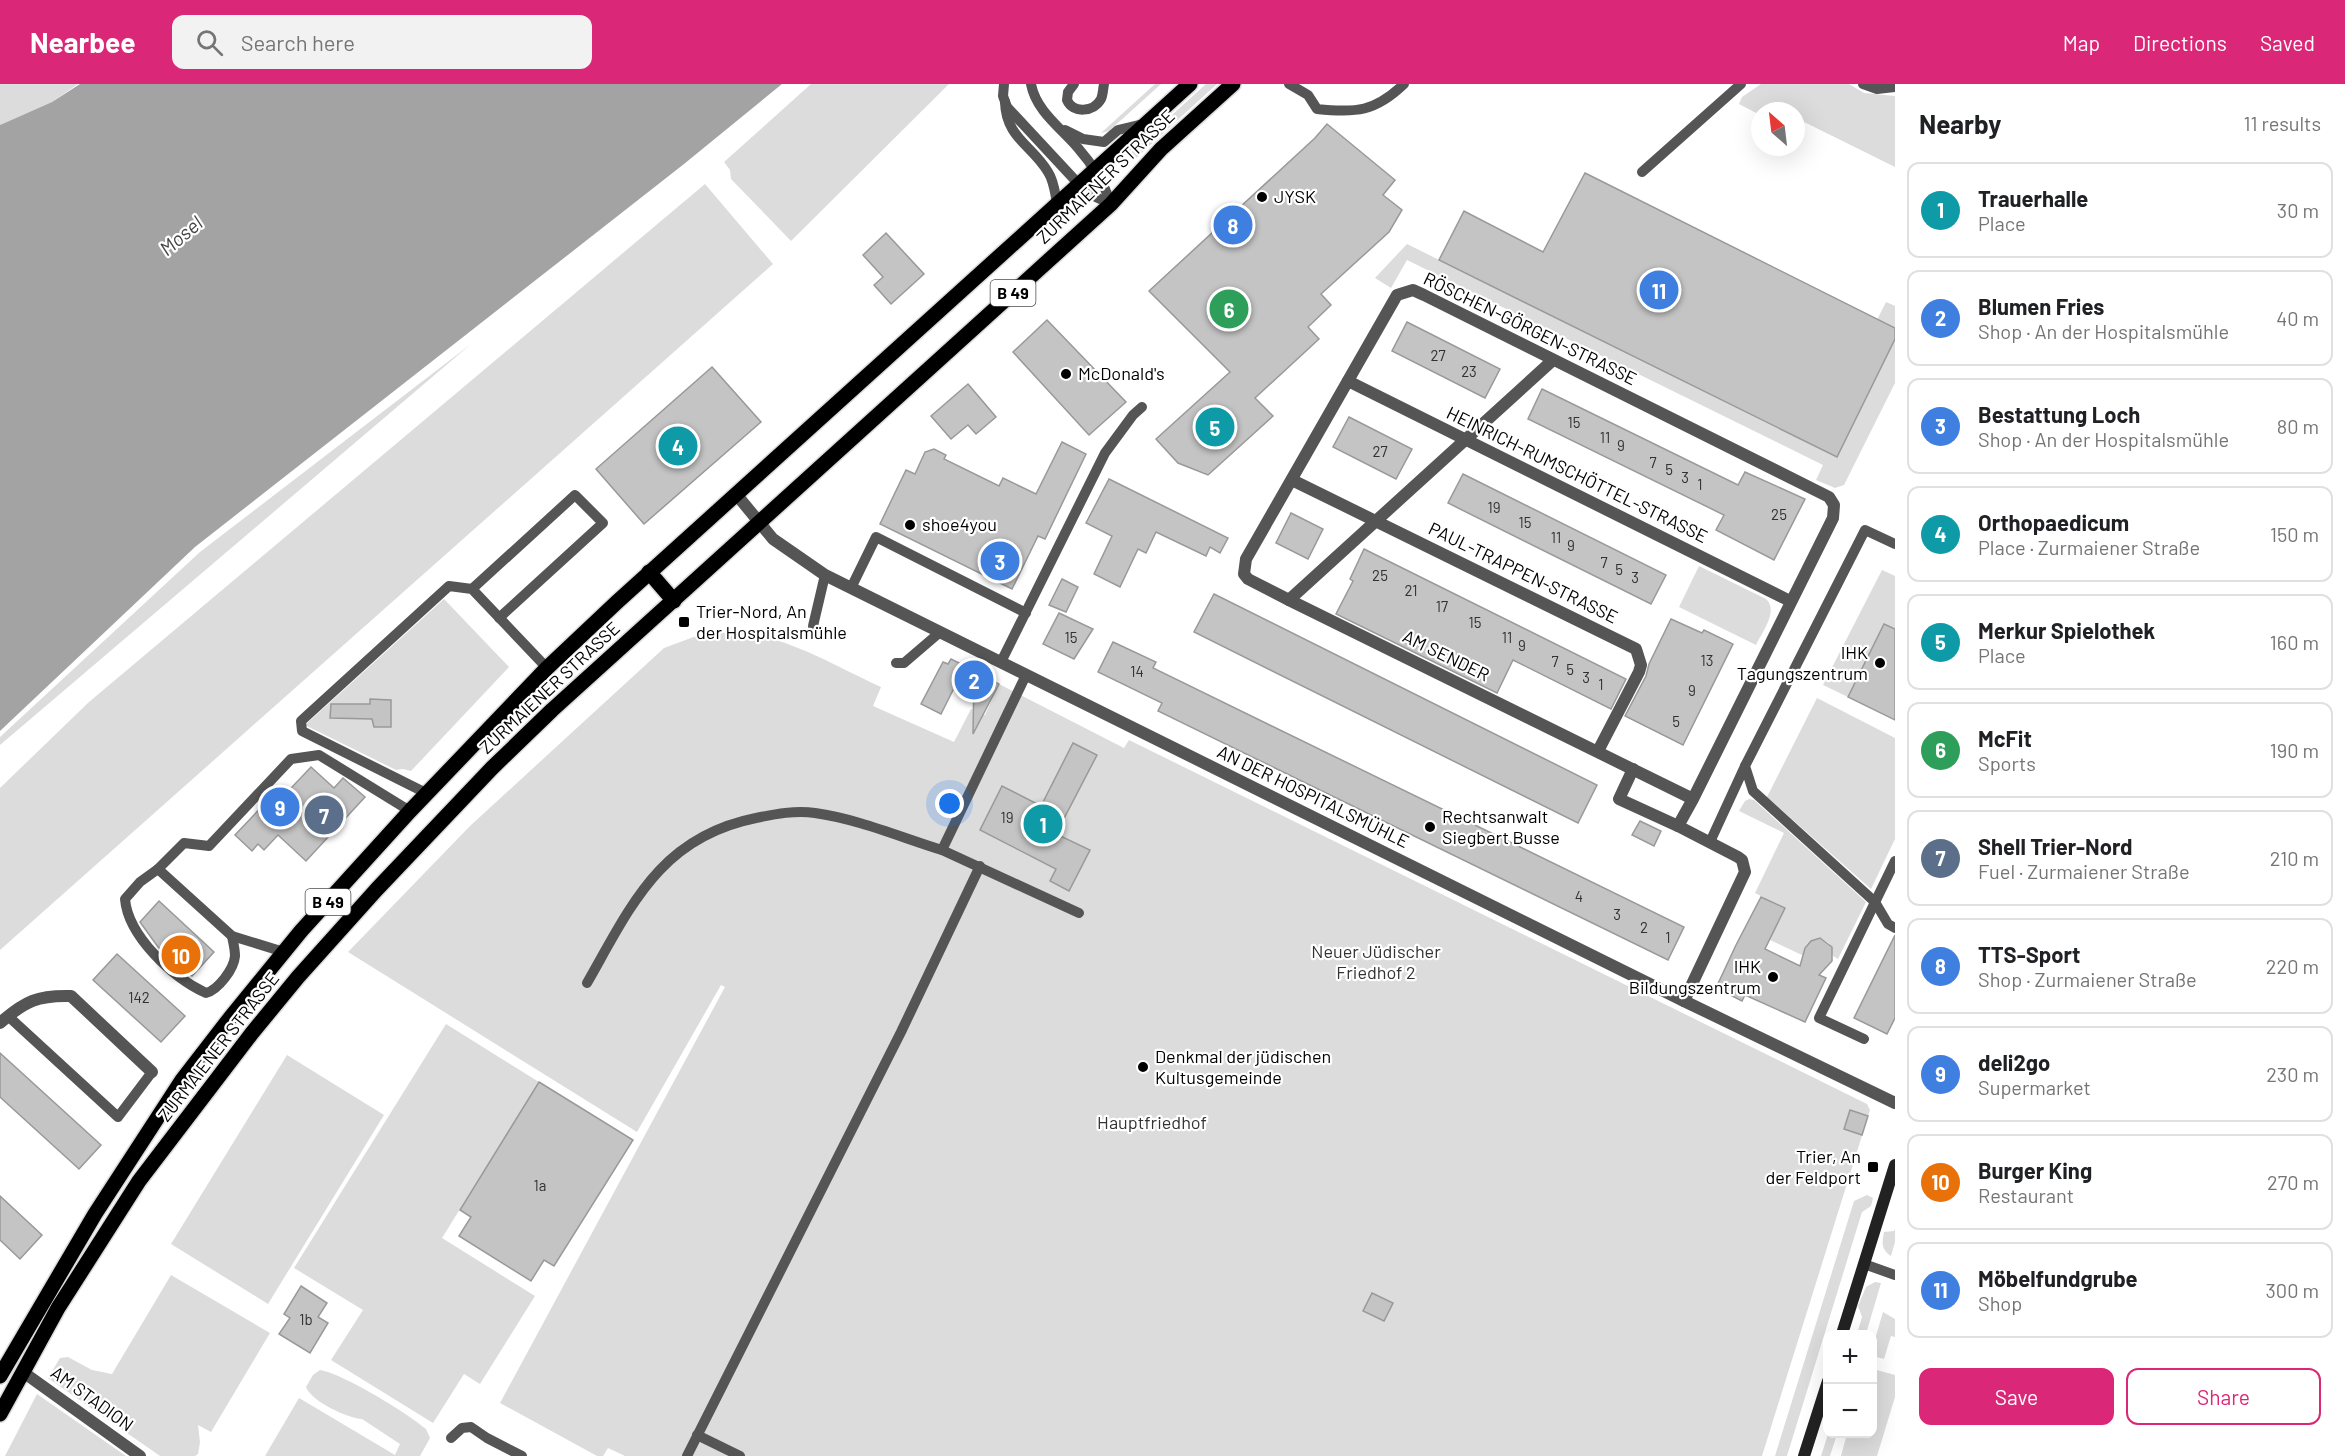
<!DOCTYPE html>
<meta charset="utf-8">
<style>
:root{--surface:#fff;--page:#f2f2f2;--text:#202124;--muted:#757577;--line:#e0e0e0;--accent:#db2777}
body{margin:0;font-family:Barlow,sans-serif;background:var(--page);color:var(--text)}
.controls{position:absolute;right:18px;bottom:18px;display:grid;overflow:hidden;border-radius:12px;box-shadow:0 6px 24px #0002}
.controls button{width:54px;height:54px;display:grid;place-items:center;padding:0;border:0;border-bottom:2px solid var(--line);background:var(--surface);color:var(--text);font:30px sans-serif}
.compass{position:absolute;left:1751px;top:18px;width:54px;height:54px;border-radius:50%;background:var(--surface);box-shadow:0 6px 24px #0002;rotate:332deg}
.you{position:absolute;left:950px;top:720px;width:21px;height:21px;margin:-15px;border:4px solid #fff;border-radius:50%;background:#1a73e8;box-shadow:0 0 0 9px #1a73e833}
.badge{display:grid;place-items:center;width:39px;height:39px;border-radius:50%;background:var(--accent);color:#fff;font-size:20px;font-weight:700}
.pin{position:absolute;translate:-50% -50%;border:3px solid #fff;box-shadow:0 2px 6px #0006}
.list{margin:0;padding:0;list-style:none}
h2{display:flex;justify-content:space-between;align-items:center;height:78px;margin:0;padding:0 24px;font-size:26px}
h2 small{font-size:20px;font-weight:400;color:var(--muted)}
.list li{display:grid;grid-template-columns:39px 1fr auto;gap:18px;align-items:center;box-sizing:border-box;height:96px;margin:0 12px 12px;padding:0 12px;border:2px solid var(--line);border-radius:12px}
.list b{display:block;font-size:22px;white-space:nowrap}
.list p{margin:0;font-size:20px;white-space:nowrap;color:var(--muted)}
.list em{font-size:20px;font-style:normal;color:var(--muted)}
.actions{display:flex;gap:12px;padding:18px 24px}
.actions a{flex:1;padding:14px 0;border:2px solid var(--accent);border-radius:12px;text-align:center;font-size:21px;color:var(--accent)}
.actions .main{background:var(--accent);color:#fff}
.icon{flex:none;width:33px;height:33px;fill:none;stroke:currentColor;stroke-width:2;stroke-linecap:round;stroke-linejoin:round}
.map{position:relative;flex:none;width:1895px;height:1372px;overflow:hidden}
header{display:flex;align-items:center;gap:36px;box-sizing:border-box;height:84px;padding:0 30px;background:var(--accent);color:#fff}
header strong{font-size:28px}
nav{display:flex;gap:33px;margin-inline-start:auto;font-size:21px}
.search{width:420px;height:54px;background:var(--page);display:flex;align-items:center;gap:15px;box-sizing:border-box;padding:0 21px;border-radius:12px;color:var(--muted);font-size:22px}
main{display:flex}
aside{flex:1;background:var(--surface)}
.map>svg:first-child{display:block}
</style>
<header>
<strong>Nearbee</strong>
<div class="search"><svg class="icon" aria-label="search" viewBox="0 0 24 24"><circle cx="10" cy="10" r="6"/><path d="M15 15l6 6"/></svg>Search here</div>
<nav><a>Map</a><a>Directions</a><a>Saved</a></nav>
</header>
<main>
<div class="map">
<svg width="1895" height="1372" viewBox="0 0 1895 1372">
<rect width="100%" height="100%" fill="#fff"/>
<g fill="#dcdcdc" fill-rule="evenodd">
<path d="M0 0H78L52 18 0 41Z"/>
<path d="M811 0H949L791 157 731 95 730 86 724 78Z"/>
<path d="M1155 0H1161L1109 47 1101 49Z"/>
<path d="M1206 0H1217L1134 76 1127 72Z"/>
<path d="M1761 0H1849L1864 9 1895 12V83L1796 34V27H1760V31L1739 20 1742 13Z"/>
<path d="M705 100 773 180 0 866V704L89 618Z"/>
<path d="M1407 160 1836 373 1895 255V299L1844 401 1835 404 1816 396 1823 381 1407 176 1391 204 1375 194Z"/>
<path d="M1886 218 1895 222V244L1877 236Z"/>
<path d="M471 260 0 661V653L200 468Z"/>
<path d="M1699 482 1766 515C1779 527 1762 548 1756 561L1679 523Z"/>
<path d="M1882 486 1895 492V545L1884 540 1848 613 1823 601Z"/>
<path d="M444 515 509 583 411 687 403 685 396 686 305 641ZM371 615 391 616V643H374L372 635H358L359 621 370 620Z"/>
<path d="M734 548C786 551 835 582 881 603L873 622 954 658 971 625 985 631 999 600 1124 664 1129 656 1867 1020 1870 1026 1762 1372H625L608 1364 603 1372H597L500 1319 725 903 721 901 637 1048 348 868 470 742 664 564 699 551Z"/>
<path d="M1817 614 1895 654V755L1871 805 1767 713Z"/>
<path d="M1749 715 1754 716 1866 818 1838 875 1833 872 1829 859 1820 854 1807 860 1804 872 1770 856 1785 824 1755 809 1784 749 1739 727 1745 717Z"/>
<path d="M446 940 539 998 442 1154 535 1212 480 1300 464 1290 433 1339 331 1276 363 1226 294 1184Z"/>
<path d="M287 971 384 1031 268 1220 171 1160Z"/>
<path d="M1867 1111 1873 1114 1871 1122 1862 1128 1787 1372H1775L1854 1117Z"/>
<path d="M1895 1145V1158L1891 1172C1881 1165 1882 1159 1884 1148L1894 1147Z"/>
<path d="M171 1191 270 1249 211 1348 198 1341 200 1358 198 1370 195 1372H160L48 1294 60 1274 68 1273 92 1286 112 1290Z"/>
<path d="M1875 1198 1881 1199 1866 1250H1857L1862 1233 1858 1222 1866 1203Z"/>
<path d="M1883 1228 1895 1235V1253L1891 1252 1884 1275 1872 1272 1873 1262Z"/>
<path d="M1873 1285 1895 1291V1313L1877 1372H1841L1847 1350H1872Z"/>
<path d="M320 1286C344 1290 407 1329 426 1345L430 1354 420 1372H265L299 1314 395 1371 400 1360 362 1335C347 1334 311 1317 306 1303L313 1291Z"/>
<path d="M37 1310 126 1372H5Z"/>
<path d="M1828 1350H1837L1830 1372H1821Z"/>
</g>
<path fill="#a3a3a3" d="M80 0H782L684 80 195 463 0 647V41L52 18Z"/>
<g fill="#c4c4c4" stroke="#999" stroke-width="1.5">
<path d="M1327 40 1395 96 1383 111 1402 126 1389 148 1321 210 1331 221 1308 243 1319 255 1255 314 1273 332 1208 391 1178 379 1156 355 1230 288 1149 207 1315 54Z"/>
<path d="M1585 89 1895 244V255L1837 373 1439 176 1464 127 1543 168Z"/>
<path d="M886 149 924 190 891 220 874 201 883 193 863 171Z"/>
<path d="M1047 236 1126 318 1089 351 1013 268Z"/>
<path d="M1407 238 1500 285 1485 314 1392 267Z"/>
<path d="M712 283 761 338 644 440 596 385Z"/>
<path d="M968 300 996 333 976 350 968 341 951 355 931 332Z"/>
<path d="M1542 305 1738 401 1745 388 1805 415 1774 476 1716 446 1724 431 1528 335Z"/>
<path d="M1349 333 1412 365 1396 395 1333 363Z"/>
<path d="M1062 358 1086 370 1045 455 1038 452 1012 505 880 440 906 386 915 390 925 368 934 365 946 371 944 375 999 402 1003 394 1036 410Z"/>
<path d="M1463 390 1666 491 1651 520 1448 419Z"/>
<path d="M1109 395 1228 454 1220 469 1210 463 1206 472 1156 448 1146 469 1138 465 1120 503 1094 490 1112 452 1086 439Z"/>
<path d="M1291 429 1323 445 1308 475 1276 459Z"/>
<path d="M1364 465 1626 595 1611 625 1513 576 1497 609 1336 530 1353 497 1350 495Z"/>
<path d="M1062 495 1078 503 1066 528 1049 521Z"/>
<path d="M1214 510 1597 701 1578 739 1194 548Z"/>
<path d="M1059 529 1093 545 1074 575 1043 560Z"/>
<path d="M1671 535 1702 549 1704 546 1733 560 1683 661 1625 632 1646 592 1649 580Z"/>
<path d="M1884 540 1895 545V636L1848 613Z"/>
<path d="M1113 558 1156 578 1153 584 1684 843 1668 876 1158 627 1162 619 1098 588Z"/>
<path d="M951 575 965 582 941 630 921 620 943 578 948 580Z"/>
<path d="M974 587 999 600 973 650Z"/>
<path d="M370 615 391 616V643H374L372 635 330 634 331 620H370Z"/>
<path d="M1073 659 1097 671 1056 750 1090 766 1069 807 1050 797 1056 785 980 746 1002 702 1041 722Z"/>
<path d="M311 683 334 704 343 694 365 713 306 777 278 751 264 766 258 760 252 767 235 751 271 713 277 719Z"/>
<path d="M1640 737 1661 747 1654 762 1632 751Z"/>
<path d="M1761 813 1785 824 1765 865 1800 882 1805 864 1811 857 1820 854 1832 863V877L1819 891 1826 894 1805 938 1745 911 1742 917 1716 904 1736 861Z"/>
<path d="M159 817 214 868 192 892 158 863 140 838Z"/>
<path d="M1895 851V934L1887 950 1854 934Z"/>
<path d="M117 870 185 932 161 958 93 896Z"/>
<path d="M0 969 101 1061 79 1085 0 1013Z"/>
<path d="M539 998 633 1056 554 1182 544 1176 531 1197 459 1152 471 1133 460 1126Z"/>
<path d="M1850 1026 1868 1032 1862 1051 1844 1045Z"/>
<path d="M0 1112 42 1151 20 1175 0 1156Z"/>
<path d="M301 1202 327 1219 318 1233 328 1239 310 1269 279 1250 290 1234 284 1230Z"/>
<path d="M1372 1209 1393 1219 1384 1237 1363 1227Z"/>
</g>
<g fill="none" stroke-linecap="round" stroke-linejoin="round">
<defs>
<g id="primary">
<path d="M649 488 674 517"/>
<path d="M0 1292 95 1130 182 996 230 934 301 847 410 727 547 584 617 518 1190 0"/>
<path d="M0 1330 58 1224 139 1097 252 949 298 893 377 805 492 684 552 626 1111 120 1161 65 1233 0"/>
</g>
</defs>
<use href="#primary" stroke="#dbdbdb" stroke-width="18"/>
<g stroke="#555" stroke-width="10">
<path d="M1004 0 1003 12 1007 23 1087 109 1111 120"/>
<path d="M1031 0C1036 27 1061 44 1078 64 1093 81 1104 99 1111 120"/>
<path d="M1074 0 1068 8 1067 16C1073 30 1094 28 1101 15 1103 11 1103 5 1104 0"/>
<path d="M1289 0 1308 11 1317 25C1356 29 1375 28 1404 0"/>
<path d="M1863 0 1877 5 1895 3"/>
<path d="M1005 18C1006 54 1032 61 1048 88 1054 97 1055 109 1057 119"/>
<path d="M1065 46 1083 55 1104 58 1118 46 1143 40"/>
<path d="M1642 88 1741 0"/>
<path d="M1895 460 1865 446 1745 682 1753 707 1875 818 1888 840 1895 844"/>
<path d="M851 504 876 453 1026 529"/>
<path d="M472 505 575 411 603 439 499 534"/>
<path d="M813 542 825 491"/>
<path d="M1001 578 1105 369 1133 331 1142 323"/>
<path d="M896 579H904L939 549"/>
<path d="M1026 591 942 766 1079 829"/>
<path d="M426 709 302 647 301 637 449 502 472 505 547 584"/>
<path d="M1710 758 1745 682"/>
<path d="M158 785 140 798 125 815C128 852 173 894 206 909 218 906 234 885 235 872 235 865 233 858 232 852"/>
<path d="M284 868 232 852 158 785 184 759 209 762 291 675 319 671 410 727"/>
<path d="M587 899C631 822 660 753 756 734 775 730 796 726 815 729 858 735 900 753 942 766"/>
<path d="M8 932 118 1033 152 988"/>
<path d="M1864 955 1819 934 1895 777"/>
<path d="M1864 1180 1895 1191"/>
<path d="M697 1351 740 1372"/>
<path d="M451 1354 462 1344 471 1343 487 1354 522 1372"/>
<path d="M687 1372 901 948 980 782"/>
</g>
<g stroke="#555" stroke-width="12">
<path d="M1348 297 1790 517"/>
<path d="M1292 396 1636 565 1641 581 1639 588 1598 667"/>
<path d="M736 410 773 455 825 491 1684 917 1895 1019"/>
<path d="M1289 516 1553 276"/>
<path d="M1633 685 1619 715 1678 742"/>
<path d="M1684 917 1745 788 1742 776 1738 773 1678 742 1693 715 1289 516 1248 495 1244 490 1246 475 1397 211 1413 206 1424 211 1829 413 1834 421 1833 434 1693 715"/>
<path d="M0 939C25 917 38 911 71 912L152 988"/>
<path d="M23 1288 140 1372"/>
</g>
<g stroke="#222" stroke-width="12">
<path d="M1842 1250 1895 1081"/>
<path d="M1804 1372 1828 1297"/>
</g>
<use href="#primary" stroke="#000" stroke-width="15"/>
</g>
<g fill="#000" stroke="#fff" stroke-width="2">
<circle cx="1262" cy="113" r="6"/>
<circle cx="1066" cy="290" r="6"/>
<circle cx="910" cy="441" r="6"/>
<rect x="678" y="532" width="12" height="12" rx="3"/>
<circle cx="1880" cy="579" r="6"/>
<circle cx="1430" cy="743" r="6"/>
<circle cx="1773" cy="893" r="6"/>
<circle cx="1143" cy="983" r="6"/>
<rect x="1867" y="1077" width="12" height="12" rx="3"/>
</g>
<g text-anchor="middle" stroke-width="4.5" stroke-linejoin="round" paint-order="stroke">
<g font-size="15" fill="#313131">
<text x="1438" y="277">27</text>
<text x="1469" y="293">23</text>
<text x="1574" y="344">15</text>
<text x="1605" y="359">11</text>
<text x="1621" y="367">9</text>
<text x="1380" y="373">27</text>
<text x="1653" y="384">7</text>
<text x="1669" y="391">5</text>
<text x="1685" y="399">3</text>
<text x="1700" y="406">1</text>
<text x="1494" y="429">19</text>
<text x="1779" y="436">25</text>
<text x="1525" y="444">15</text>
<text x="1556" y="459">11</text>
<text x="1571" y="467">9</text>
<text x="1604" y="484">7</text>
<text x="1619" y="491">5</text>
<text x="1380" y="497">25</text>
<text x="1635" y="499">3</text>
<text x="1411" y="512">21</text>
<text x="1442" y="528">17</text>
<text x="1475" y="544">15</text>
<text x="1071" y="559">15</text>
<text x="1507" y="559">11</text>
<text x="1522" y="567">9</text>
<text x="1707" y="582">13</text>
<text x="1555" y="583">7</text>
<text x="1570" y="591">5</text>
<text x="1137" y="593">14</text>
<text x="1586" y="599">3</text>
<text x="1601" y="606">1</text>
<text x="1692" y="612">9</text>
<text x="1676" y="643">5</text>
<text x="1007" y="739">19</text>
<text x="1579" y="818">4</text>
<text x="1617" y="836">3</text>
<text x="1644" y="849">2</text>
<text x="1668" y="859">1</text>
<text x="139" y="919">142</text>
<text x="540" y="1107">1a</text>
<text x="306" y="1241">1b</text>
</g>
<g fill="#fff" stroke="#4c4c4c" stroke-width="1.5">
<rect x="990.5" y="196" width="45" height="26" rx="4.5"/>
<rect x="305.5" y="805" width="45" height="26" rx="4.5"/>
</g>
<g font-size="16" font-weight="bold" fill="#000">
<text x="1013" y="215">B 49</text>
<text x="328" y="824">B 49</text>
</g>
<g font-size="18" fill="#000" stroke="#fff">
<text transform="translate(1106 93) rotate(-44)" y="6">ZURMAIENER STRASSE</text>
<text transform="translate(1530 245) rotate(26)" y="6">RÖSCHEN-GÖRGEN-STRASSE</text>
<text transform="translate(1577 391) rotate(26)" y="6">HEINRICH-RUMSCHÖTTEL-STRASSE</text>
<text transform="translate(1523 489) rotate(26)" y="6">PAUL-TRAPPEN-STRASSE</text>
<text transform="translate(1446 572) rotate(26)" y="6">AM SENDER</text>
<text transform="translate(550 604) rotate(-43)" y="6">ZURMAIENER STRASSE</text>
<text transform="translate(1313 713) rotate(26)" y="6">AN DER HOSPITALSMÜHLE</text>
<text transform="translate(219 963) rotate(-52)" y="6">ZURMAIENER STRASSE</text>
<text transform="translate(92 1315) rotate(36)" y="6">AM STADION</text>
</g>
<g font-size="18" fill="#000" stroke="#fff" text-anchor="start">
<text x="1274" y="119">JYSK</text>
<text x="1078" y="296">McDonald's</text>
<text x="922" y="447">shoe4you</text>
<text x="696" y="534">Trier-Nord, An<tspan x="696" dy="21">der Hospitalsmühle</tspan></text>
<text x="1868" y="575" text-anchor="end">IHK<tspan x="1868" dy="21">Tagungszentrum</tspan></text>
<text x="1442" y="739">Rechtsanwalt<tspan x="1442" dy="21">Siegbert Busse</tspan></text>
<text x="1761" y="889" text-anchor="end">IHK<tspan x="1761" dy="21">Bildungszentrum</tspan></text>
<text x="1155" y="979">Denkmal der jüdischen<tspan x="1155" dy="21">Kultusgemeinde</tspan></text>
<text x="1861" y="1079" text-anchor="end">Trier, An<tspan x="1861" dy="21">der Feldport</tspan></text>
</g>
<g font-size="18" fill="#333" stroke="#fff">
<text x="1376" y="874">Neuer Jüdischer<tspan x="1376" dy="21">Friedhof 2</tspan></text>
<text x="1152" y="1045">Hauptfriedhof</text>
</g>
<g font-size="20" font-style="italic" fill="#444" stroke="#fff">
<text transform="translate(181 152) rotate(-40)" y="7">Mosel</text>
</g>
</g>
</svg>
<div class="controls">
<button>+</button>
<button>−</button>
</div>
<svg class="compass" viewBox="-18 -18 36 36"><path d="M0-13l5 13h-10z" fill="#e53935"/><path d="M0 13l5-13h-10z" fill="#757577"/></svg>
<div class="you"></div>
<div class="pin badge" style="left:1043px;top:740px;background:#0f9aa8">1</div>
<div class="pin badge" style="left:974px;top:596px;background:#3f7fe0">2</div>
<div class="pin badge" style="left:1000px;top:477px;background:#3f7fe0">3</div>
<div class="pin badge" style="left:678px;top:362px;background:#0f9aa8">4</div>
<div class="pin badge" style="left:1215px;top:343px;background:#0f9aa8">5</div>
<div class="pin badge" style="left:1229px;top:225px;background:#2e9e5b">6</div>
<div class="pin badge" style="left:324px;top:731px;background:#5c6f8a">7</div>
<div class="pin badge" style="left:1233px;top:141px;background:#3f7fe0">8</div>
<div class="pin badge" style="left:280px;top:723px;background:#3f7fe0">9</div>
<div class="pin badge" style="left:181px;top:871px;background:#e8710a">10</div>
<div class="pin badge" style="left:1659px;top:206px;background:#3f7fe0">11</div>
</div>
<aside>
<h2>Nearby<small>11 results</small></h2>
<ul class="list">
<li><span class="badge" style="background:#0f9aa8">1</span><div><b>Trauerhalle</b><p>Place</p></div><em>30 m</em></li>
<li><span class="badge" style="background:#3f7fe0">2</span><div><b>Blumen Fries</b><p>Shop · An der Hospitalsmühle</p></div><em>40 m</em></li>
<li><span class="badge" style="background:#3f7fe0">3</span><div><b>Bestattung Loch</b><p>Shop · An der Hospitalsmühle</p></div><em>80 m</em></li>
<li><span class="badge" style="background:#0f9aa8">4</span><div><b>Orthopaedicum</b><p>Place · Zurmaiener Straße</p></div><em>150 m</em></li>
<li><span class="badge" style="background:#0f9aa8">5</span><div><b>Merkur Spielothek</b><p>Place</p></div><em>160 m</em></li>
<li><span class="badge" style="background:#2e9e5b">6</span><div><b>McFit</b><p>Sports</p></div><em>190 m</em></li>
<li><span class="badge" style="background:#5c6f8a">7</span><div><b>Shell Trier-Nord</b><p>Fuel · Zurmaiener Straße</p></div><em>210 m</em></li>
<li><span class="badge" style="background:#3f7fe0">8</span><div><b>TTS-Sport</b><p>Shop · Zurmaiener Straße</p></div><em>220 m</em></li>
<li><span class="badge" style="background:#3f7fe0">9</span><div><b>deli2go</b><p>Supermarket</p></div><em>230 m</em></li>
<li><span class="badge" style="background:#e8710a">10</span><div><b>Burger King</b><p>Restaurant</p></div><em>270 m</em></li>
<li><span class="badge" style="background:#3f7fe0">11</span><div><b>Möbelfundgrube</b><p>Shop</p></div><em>300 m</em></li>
</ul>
<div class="actions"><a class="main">Save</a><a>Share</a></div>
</aside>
</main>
